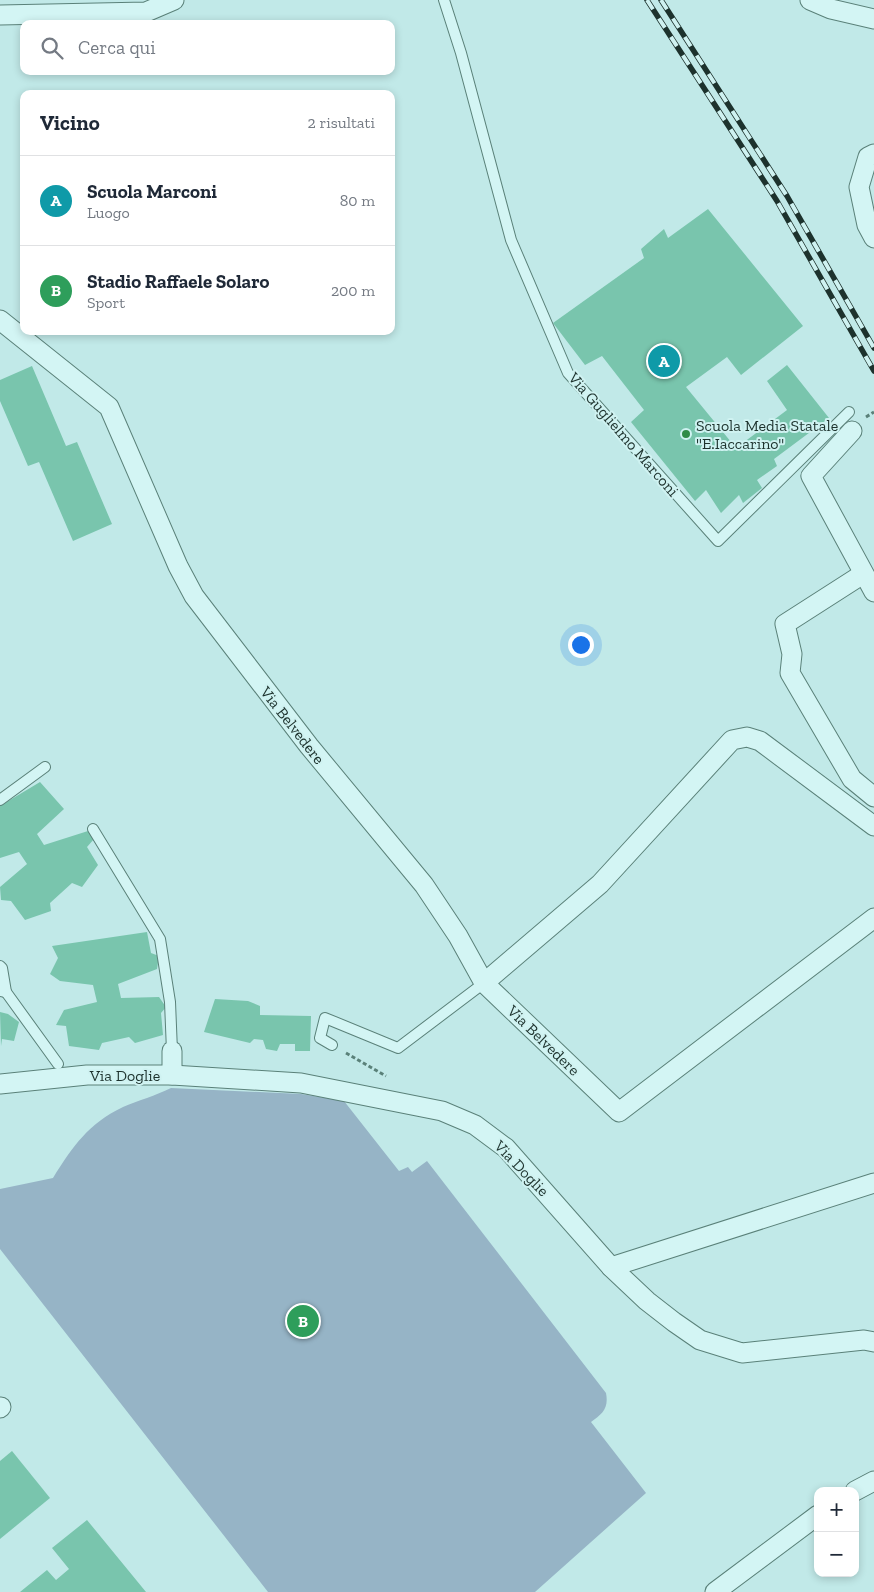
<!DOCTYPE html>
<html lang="it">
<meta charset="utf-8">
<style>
:root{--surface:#fff;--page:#f6f6f7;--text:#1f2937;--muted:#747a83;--line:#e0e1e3;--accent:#2f8b47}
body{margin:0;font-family:"Zilla Slab",serif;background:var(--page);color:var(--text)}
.controls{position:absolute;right:15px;bottom:15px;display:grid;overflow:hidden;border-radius:10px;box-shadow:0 2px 8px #0003}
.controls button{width:45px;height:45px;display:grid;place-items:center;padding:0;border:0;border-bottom:1px solid var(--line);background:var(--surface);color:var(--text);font:25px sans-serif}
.you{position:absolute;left:580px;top:644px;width:18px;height:18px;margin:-12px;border:4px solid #fff;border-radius:50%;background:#1a73e8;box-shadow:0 0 0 8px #1a73e833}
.badge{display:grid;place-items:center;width:32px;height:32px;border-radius:50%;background:var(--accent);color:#fff;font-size:16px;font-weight:700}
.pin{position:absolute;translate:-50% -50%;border:2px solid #fff;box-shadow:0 1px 5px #0006}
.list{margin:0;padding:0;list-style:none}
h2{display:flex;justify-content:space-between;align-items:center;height:65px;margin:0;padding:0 20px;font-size:21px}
h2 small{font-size:16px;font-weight:400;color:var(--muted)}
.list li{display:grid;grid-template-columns:32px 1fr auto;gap:15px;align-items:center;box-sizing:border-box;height:90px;padding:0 20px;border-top:1px solid var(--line)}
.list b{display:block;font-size:19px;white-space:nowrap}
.list p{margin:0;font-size:16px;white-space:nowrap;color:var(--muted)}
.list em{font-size:16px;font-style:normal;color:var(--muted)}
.icon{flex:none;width:28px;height:28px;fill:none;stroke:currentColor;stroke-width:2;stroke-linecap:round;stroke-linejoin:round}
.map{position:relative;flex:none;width:874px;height:1592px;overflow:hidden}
.search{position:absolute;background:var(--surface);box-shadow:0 2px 8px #0003;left:20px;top:20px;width:375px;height:55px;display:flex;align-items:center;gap:12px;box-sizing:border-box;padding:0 18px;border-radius:10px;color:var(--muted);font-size:19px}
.panel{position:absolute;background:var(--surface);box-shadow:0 2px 8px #0003;left:20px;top:90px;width:375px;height:245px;border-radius:10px}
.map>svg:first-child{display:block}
</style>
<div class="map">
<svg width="874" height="1592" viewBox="0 0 874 1592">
<rect width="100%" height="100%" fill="#c1e9e8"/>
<path fill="#96b4c6" d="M171 1088 301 1094 344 1101 399 1171 408 1167 412 1172 427 1161 606 1393C609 1409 602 1414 591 1422L646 1493 535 1592H268L0 1249V1189L53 1178C73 1146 88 1124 123 1107 139 1100 155 1096 171 1088Z"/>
<g fill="#79c5ad">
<path d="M708 209 803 326 741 375 727 357 686 387 736 448 787 410 767 381 787 365 829 418 774 459 777 466 757 480 762 488 743 503 739 495 721 513 706 490 695 501 631 422 644 410 602 356 585 365 553 323 644 258 641 249 664 229 668 238Z"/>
<path d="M32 366 66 446 77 442 112 524 73 541 39 462 28 466 0 401V380Z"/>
<path d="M40 782 64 809 37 834 44 845 88 831 94 839 87 847 98 865 82 887 72 883 50 903 51 911 25 920 11 901 1 900 0 887 27 864 19 852 0 858V806Z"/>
<path d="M147 932 151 953 159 956 157 969 118 984 121 998 159 997 166 1007 161 1013 163 1035 135 1043 129 1037 102 1043 99 1050 69 1046 66 1026 56 1025 64 1010 97 1002 93 985 60 981 50 974 58 958 52 946Z"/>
<path d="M215 999 248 1001 260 1006V1015L311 1016 310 1051H295V1044H280L277 1051 266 1049 263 1040 254 1039 250 1043 204 1032Z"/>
<path d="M0 1012 8 1014 19 1022 14 1041 2 1039 1 1046Z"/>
<path d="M12 1451 50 1498 0 1539V1461Z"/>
<path d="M87 1520 146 1592H20L47 1570 56 1580 69 1569 52 1548Z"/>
</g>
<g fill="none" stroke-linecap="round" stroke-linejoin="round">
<defs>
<g id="service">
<path d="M444 0 461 53 511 240 568 373 718 541 849 412"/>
<path d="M0 800 45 767"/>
<path d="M93 829 160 939 170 1002 172 1051"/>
<path d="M0 966 2 968 6 992 0 991"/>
<path d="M6 992 58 1064"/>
<path d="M332 1045 320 1038 325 1018 398 1048 484 983"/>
</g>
<g id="minor">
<path d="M810 0 831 9 874 19"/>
<path d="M0 15 146 12 174 0"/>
<path d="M874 154 868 157 859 187 867 225 874 238"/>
<path d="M0 320 109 407 178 566 194 596 309 746 424 885 458 936 484 983 619 1112 874 918"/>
<path d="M852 431 811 476 874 592"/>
<path d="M863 574 785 624 792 654 790 673 852 779 874 797"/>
<path d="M484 983 600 884 732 740 747 737 760 741 874 826"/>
<path d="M172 1075V1051"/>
<path d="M0 1084 87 1075H172L301 1083 442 1111 475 1125 506 1148 611 1267 647 1301 674 1322 700 1340 742 1353 864 1340 874 1342"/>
<path d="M611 1267 874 1183"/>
<path d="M0 1408 1 1407"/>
<path d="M855 1491 874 1481"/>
<path d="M715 1592 818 1515"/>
</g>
</defs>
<use href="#service" stroke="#5a8179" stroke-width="12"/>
<use href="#minor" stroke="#5a8179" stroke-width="21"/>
<g stroke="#5a8179" stroke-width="3" stroke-dasharray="4 2.5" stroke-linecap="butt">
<path d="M866 417 874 412"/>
<path d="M346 1053 386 1076"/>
</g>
<use href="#service" stroke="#d3f5f4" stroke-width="10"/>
<use href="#minor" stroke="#d3f5f4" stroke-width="19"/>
<defs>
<g id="rail">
<path d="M647 0 777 201 874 371"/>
<path d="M661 0 787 196 874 348"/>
</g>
</defs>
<use href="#rail" stroke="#1d322d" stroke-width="5.5"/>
<use href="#rail" stroke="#cff2f1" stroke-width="4" stroke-dasharray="11" stroke-linecap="butt"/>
</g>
<circle fill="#2f8b47" stroke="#cff2f1" stroke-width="2" cx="686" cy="434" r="5"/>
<g text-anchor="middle" stroke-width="4" stroke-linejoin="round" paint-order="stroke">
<g font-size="16" fill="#1d322d" stroke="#cff2f1" text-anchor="start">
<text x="696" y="431">Scuola Media Statale<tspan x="696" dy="18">"E.Iaccarino"</tspan></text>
</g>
<g font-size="16" fill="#1d322d" stroke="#cff2f1">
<text transform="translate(624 434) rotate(49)" y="6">Via Guglielmo Marconi</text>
<text transform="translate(293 725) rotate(52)" y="6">Via Belvedere</text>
<text transform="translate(544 1040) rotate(44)" y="6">Via Belvedere</text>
<text x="125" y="1081">Via Doglie</text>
<text transform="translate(522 1168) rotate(46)" y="6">Via Doglie</text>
</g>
</g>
</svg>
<div class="controls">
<button>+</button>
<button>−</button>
</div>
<div class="you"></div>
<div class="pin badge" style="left:664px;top:361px;background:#0f9aa8">A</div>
<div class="pin badge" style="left:303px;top:1321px;background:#2e9e5b">B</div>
<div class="search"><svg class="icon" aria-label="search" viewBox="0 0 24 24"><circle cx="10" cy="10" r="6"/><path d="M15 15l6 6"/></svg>Cerca qui</div>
<section class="panel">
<h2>Vicino<small>2 risultati</small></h2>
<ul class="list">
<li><span class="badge" style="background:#0f9aa8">A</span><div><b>Scuola Marconi</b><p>Luogo</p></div><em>80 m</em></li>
<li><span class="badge" style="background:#2e9e5b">B</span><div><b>Stadio Raffaele Solaro</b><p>Sport</p></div><em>200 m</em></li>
</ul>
</section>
</div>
